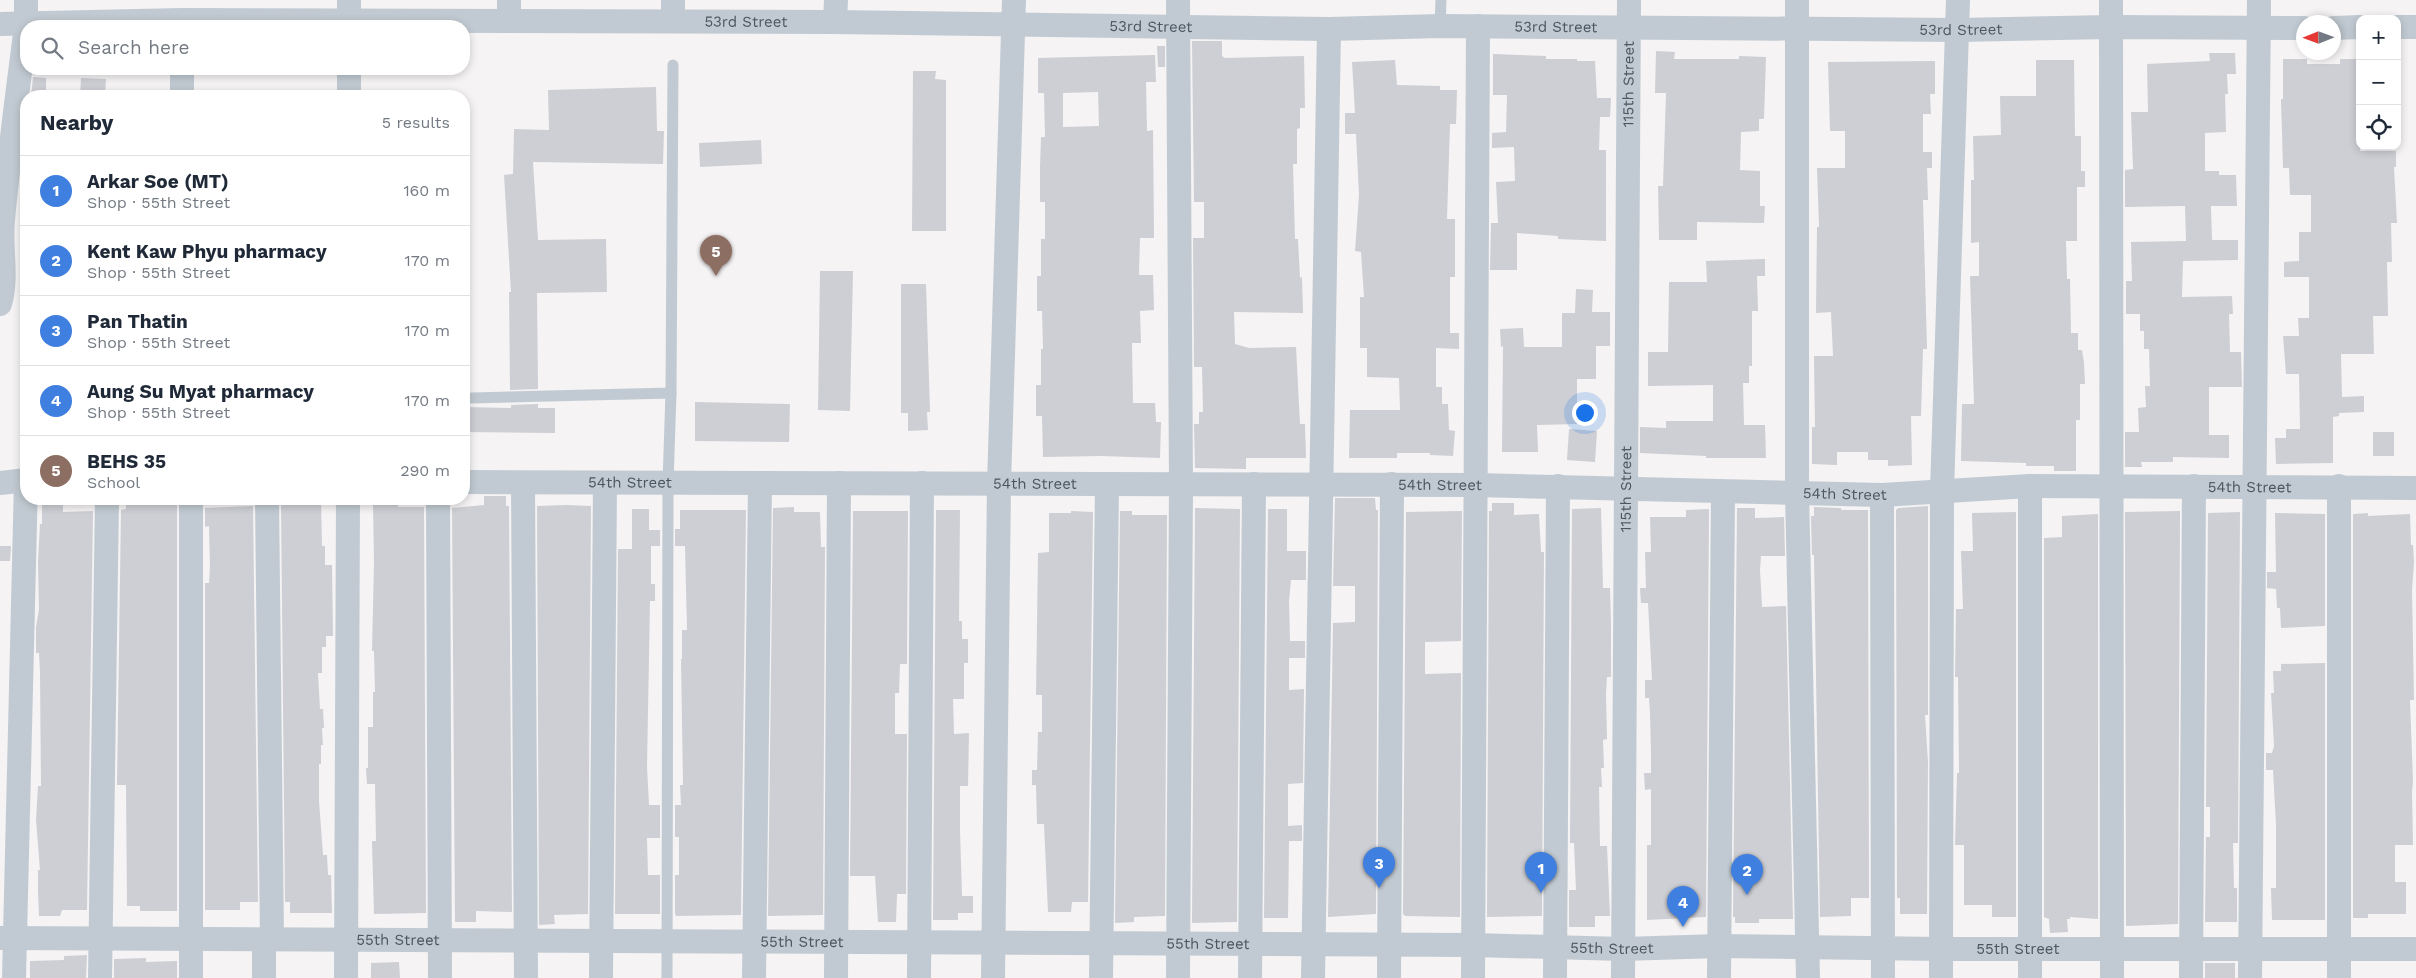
<!DOCTYPE html>
<meta charset="utf-8">
<style>
:root{--surface:#fff;--page:#f2f2f3;--text:#1f2937;--muted:#747a83;--line:#e0e1e3;--accent:#1a73e8}
body{margin:0;font-family:"Work Sans",sans-serif;background:var(--page);color:var(--text)}
.controls{position:absolute;right:15px;top:15px;display:grid;overflow:hidden;border-radius:10px;box-shadow:0 2px 8px #0003}
.controls button{width:45px;height:45px;display:grid;place-items:center;padding:0;border:0;border-bottom:1px solid var(--line);background:var(--surface);color:var(--text);font:25px sans-serif}
.compass{position:absolute;left:2296px;top:15px;width:45px;height:45px;border-radius:50%;background:var(--surface);box-shadow:0 2px 8px #0003;rotate:269deg}
.you{position:absolute;left:1584px;top:412px;width:18px;height:18px;margin:-12px;border:4px solid #fff;border-radius:50%;background:#1a73e8;box-shadow:0 0 0 8px #1a73e833}
.badge{display:grid;place-items:center;width:32px;height:32px;border-radius:50%;background:var(--accent);color:#fff;font-size:16px;font-weight:700}
.pin{position:absolute;translate:-50% -41px;filter:drop-shadow(0 1px 2px #0008)}
.pin::after{content:'';position:absolute;top:26px;width:18px;height:15px;background:inherit;clip-path:polygon(0 0,100% 0,50% 100%)}
.list{margin:0;padding:0;list-style:none}
h2{display:flex;justify-content:space-between;align-items:center;height:65px;margin:0;padding:0 20px;font-size:21px}
h2 small{font-size:16px;font-weight:400;color:var(--muted)}
.list li{display:grid;grid-template-columns:32px 1fr auto;gap:15px;align-items:center;box-sizing:border-box;height:70px;padding:0 20px;border-top:1px solid var(--line)}
.list b{display:block;font-size:19px;white-space:nowrap}
.list p{margin:0;font-size:16px;white-space:nowrap;color:var(--muted)}
.list em{font-size:16px;font-style:normal;color:var(--muted)}
.icon{flex:none;width:28px;height:28px;fill:none;stroke:currentColor;stroke-width:2;stroke-linecap:round;stroke-linejoin:round}
.map{position:relative;flex:none;width:2416px;height:978px;overflow:hidden}
.search{position:absolute;background:var(--surface);box-shadow:0 2px 8px #0003;left:20px;top:20px;width:450px;height:55px;display:flex;align-items:center;gap:12px;box-sizing:border-box;padding:0 18px;border-radius:20px;color:var(--muted);font-size:19px}
.panel{position:absolute;background:var(--surface);box-shadow:0 2px 8px #0003;left:20px;top:90px;width:450px;height:415px;border-radius:20px}
.map>svg:first-child{display:block}
</style>
<div class="map">
<svg width="2416" height="978" viewBox="0 0 2416 978">
<rect width="100%" height="100%" fill="#f5f3f3"/>
<g fill="#cdcfd5" fill-rule="evenodd">
<path d="M1192 41H1222V56L1225 58 1304 56 1305 108H1300V128L1297 129V164H1293L1295 239H1298L1300 278 1302 277 1303 313 1234 312 1235 344 1249 348 1296 347 1300 424H1305L1306 458H1246V469L1195 468 1194 424H1199V412H1203L1202 367H1194L1193 238H1204V202H1194Z"/>
<path d="M1157 46H1165V67H1158Z"/>
<path d="M1656 51 1675 52 1674 59H1739V56L1766 57 1764 119H1759V131L1741 132 1740 170 1760 171V206H1765L1764 223 1697 222V240H1659L1658 186H1663L1666 93H1655Z"/>
<path d="M2209 53H2235L2236 74H2227L2228 94H2225L2226 132 2205 133V171H2219V175H2236L2237 206H2211L2212 240H2238V260L2183 261 2182 297 2232 296 2233 314H2229L2230 352H2241L2242 387H2209V435H2229V458L2173 457V462H2141L2142 467H2125V432H2139L2138 408 2146 407 2145 386H2150L2149 349H2144V331H2140V314H2126V281H2132L2131 242 2186 241 2185 206 2125 207V170L2133 169 2131 112H2148L2147 64 2210 61Z"/>
<path d="M1493 54 1546 56V59H1577V61H1595L1597 98H1611L1610 117H1600L1599 150H1606V241L1558 239V236L1517 233V270H1490L1491 223H1498L1496 182 1515 181 1514 147 1492 148V133L1506 132 1507 95H1493Z"/>
<path d="M1155 55 1156 82H1146L1147 131 1153 130 1154 238H1140L1139 275H1153L1154 310 1140 311 1141 343H1132L1133 403H1155L1156 422H1161L1160 458 1102 456 1043 457 1042 416H1036V385H1041V349H1043L1042 311H1037V276H1041V239H1045V202H1040V167L1041 137H1045L1044 93H1038V58ZM1098 92 1099 126 1063 127V93Z"/>
<path d="M2283 59H2307V64H2340V59H2360V151H2396V167H2394L2397 223H2391L2392 262H2387L2388 316H2373L2374 354H2341L2342 397 2364 396V412L2339 413V416L2333 417V463L2276 464 2275 438H2286V429H2300L2299 374H2286L2283 336H2299L2298 318H2309V277H2284V262L2299 261V232H2311V195H2290L2289 168H2283L2281 99H2283Z"/>
<path d="M1395 60 1397 85 1440 86V90H1457L1456 124H1450L1447 219H1455V277H1450V333H1459V349L1436 348V387H1442V404H1448L1449 430 1455 431 1453 456 1430 455V453H1397V458H1349L1350 410H1400L1399 378 1367 377V348H1360V297H1364L1361 252 1355 251 1359 195 1356 134H1345V113H1355L1352 62Z"/>
<path d="M2036 60H2074L2075 136H2081V171H2085V187H2077V241H2066L2067 279H2070L2071 333H2078V350H2082L2084 363 2085 384H2080V420H2076V471H2054V466H2026V463L1961 461 1962 404H1974L1970 276H1979V242L1971 243V180H1974L1973 136 2001 135 2000 96H2036Z"/>
<path d="M1935 61V94H1930L1931 114H1923V152H1932V168H1927L1928 200H1923L1927 349H1923L1921 416H1911L1912 465 1888 466V460H1868V452H1837V465L1812 464V427H1815L1814 356H1833L1831 312 1816 313 1817 227H1819L1817 168H1845V131H1830L1828 62Z"/>
<path d="M913 71H936L935 79 946 80V231H912Z"/>
<path d="M33 77 46 78V96H31Z"/>
<path d="M81 78 106 79 105 96H80Z"/>
<path d="M656 87 657 131H664L663 164 533 162 538 240 606 239 607 292 537 293 538 389 510 390 509 292H511L504 175 513 174 514 129 549 130 548 90Z"/>
<path d="M761 140 762 164 700 167 699 143Z"/>
<path d="M1765 259V276H1757L1758 311H1752V366H1749V383H1743L1744 425H1765L1766 458H1706V456L1640 453V427L1666 428V421H1713V385L1648 386V352H1668L1669 282H1707L1706 261Z"/>
<path d="M820 271H853L850 411 818 410Z"/>
<path d="M901 284H926L930 412H927L928 430 908 431V413H901Z"/>
<path d="M1576 289 1593 290 1592 312H1610V346H1596V379H1577V424L1537 425 1538 452H1502L1503 346 1501 347 1500 329 1523 328 1524 347H1562V313H1575Z"/>
<path d="M695 402 790 404 789 442 695 441Z"/>
<path d="M538 404V408H555V433L464 432V407L511 408V405Z"/>
<path d="M1569 429 1597 431 1595 462 1567 460Z"/>
<rect x="2373" y="432" width="21" height="24"/>
<path d="M484 496H506V506H509L512 912 476 911V922H455L452 508 484 505Z"/>
<path d="M1335 498H1375L1376 510H1378L1376 914 1328 917 1333 623 1355 622V586H1333Z"/>
<path d="M303 499H321L322 546H325V565H332L333 636H326V647H322V673H318L320 709H323L324 728H322L323 745H321V764H319V801L323 855H327L328 875H331L332 913H290V902H285L281 504 303 503Z"/>
<path d="M398 501V507H424L426 913 374 914 372 841H376L375 784H367L366 768H368V727H373V692H375L374 651H372L374 562 373 502Z"/>
<path d="M155 503H177V911H140V906H127L126 785H117L121 510 126 509V505Z"/>
<path d="M1492 503H1514V515L1539 514 1541 552H1544L1542 916 1487 917 1489 511H1492Z"/>
<path d="M42 504H63V512L93 511 87 910H62L60 916H39L38 891V870H40L36 820 38 786H41L40 672 39 653H36V627L39 610 38 562 40 524H42Z"/>
<path d="M567 505 591 506 588 914 554 915 555 924 539 925 537 506Z"/>
<path d="M253 506 258 902H240V910H205V583H209L210 566 209 526 205 527V508Z"/>
<path d="M1928 506V715H1925L1928 762 1927 914H1900V898H1897L1896 510 1898 508Z"/>
<path d="M794 507V512H820L821 547H825L823 915 768 916 773 508Z"/>
<path d="M1814 507 1841 508V510H1868L1869 898H1851V916L1820 917 1814 555H1812L1811 516H1814Z"/>
<path d="M1195 508 1240 509 1237 922 1192 923Z"/>
<path d="M1601 508 1603 588H1610L1611 623V677H1607L1606 694 1607 739 1603 740 1604 768H1601L1602 787H1599L1600 846H1607L1610 916H1595V927H1569V890H1576L1574 843H1570L1572 509Z"/>
<path d="M1737 508H1755V518L1784 517 1785 556H1761L1760 570 1762 607 1786 606 1793 919H1759V923H1735V917H1733Z"/>
<path d="M632 509H649V530H660V546H651V584H655V601H650L647 767 649 805H660V838H647L648 875H660V914H615L618 549H632Z"/>
<path d="M1268 509H1287V551H1306V580H1291L1289 601 1290 641H1305V658H1289V690L1304 689 1303 783 1288 784V826L1302 825V841H1289L1288 918H1264Z"/>
<path d="M1709 509 1706 917 1647 920V845H1651V789L1645 790 1644 773H1651V753L1650 713 1649 698H1645V680H1652L1648 603H1641L1640 588H1646L1645 552H1651L1650 517H1686V510Z"/>
<path d="M680 510H746L741 915 676 916 675 913V875H679V837H675V805H681L680 785H683L681 659H682V630H687L685 546H675V529H680Z"/>
<path d="M936 510H960L959 621H962V639H968V663H964V699H953L954 734 969 733 968 786H960V831L962 896H973V913H958V920H933Z"/>
<path d="M853 511H908L907 664H900L899 693H895V734H907L906 894H897L896 922H878L875 876H850Z"/>
<path d="M1071 511 1093 512 1088 902H1072L1071 912H1048L1044 824H1037L1036 785H1032V770H1037L1038 732H1042V695H1036L1038 553 1049 552V513H1071Z"/>
<path d="M1120 511H1132V515H1167L1165 916 1134 917V922L1115 923Z"/>
<path d="M1462 511 1461 641 1425 642V674L1461 673 1460 917 1405 916 1403 914 1406 512Z"/>
<path d="M2180 511 2178 924 2126 926 2125 512Z"/>
<path d="M2016 512V917H1992V905H1964V845H1955L1957 773H1959L1958 677H1955L1956 609H1963L1961 551H1973L1972 513Z"/>
<path d="M2240 512 2238 843H2233L2234 888H2237V922H2205L2206 837H2210V807H2206L2208 513Z"/>
<path d="M2275 513 2325 514V626L2281 628 2280 608H2277L2276 589 2267 588V572H2276Z"/>
<path d="M2368 513V516L2410 514 2411 545H2413L2414 562 2412 590 2414 700H2410L2413 781 2412 792 2413 845H2395V882H2406V914H2368V918H2353V514Z"/>
<path d="M2098 514V919L2070 917V919H2067L2068 932 2050 933 2049 919 2044 917V538L2062 537V516Z"/>
<path d="M0 546H11L10 561H0Z"/>
<path d="M2325 663V920H2272L2271 888H2276V825L2273 770H2266V753H2272L2274 746 2271 693H2274L2273 671H2281V664Z"/>
<path d="M87 955 86 978H30V961L64 960V956Z"/>
<path d="M146 958V962L177 961V978H114V959Z"/>
<path d="M399 962 400 978H371V963Z"/>
<rect x="2205" y="963" width="30" height="15"/>
</g>
<g fill="none" stroke-linecap="round" stroke-linejoin="round">
<g stroke="#c1cad2" stroke-width="11">
<path d="M1440 26 1441 0"/>
<path d="M472 398 671 393 673 65"/>
<path d="M667 978 668 483 671 393"/>
</g>
<g stroke="#c1cad2" stroke-width="24">
<path d="M673 0V21"/>
<path d="M1178 0 1181 484 1178 978"/>
<path d="M1797 0V493L1808 978"/>
<path d="M2111 0 2112 978"/>
<path d="M509 20V0"/>
<path d="M835 22 836 0"/>
<path id="s1" d="M0 24 182 20 835 22 1329 29 1440 26 1957 30 2111 27 2304 28"/>
<path d="M349 26V0"/>
<path d="M2397 27H2416"/>
<path d="M2334 28 2360 27"/>
<path d="M182 69V96"/>
<path d="M349 96V69"/>
<path d="M0 304C8 276 0 248 3 220 9 154 18 90 26 25V0"/>
<path id="s2" d="M464 482 1475 485 1882 495 2030 486 2416 488"/>
<path d="M0 483 26 480 14 978"/>
<path d="M523 483 526 978"/>
<path d="M2030 486V978"/>
<path d="M2339 486V978"/>
<path d="M1882 495 1883 978"/>
<path d="M191 499V978"/>
<path d="M438 499 440 978"/>
<path id="s3" d="M0 938 1473 945 1623 949 1719 946 1940 949H2416"/>
<path d="M100 978 107 499"/>
<path d="M264 978V939L272 940 267 499"/>
<path d="M346 978 348 499"/>
<path d="M601 978 605 483"/>
<path d="M754 978 760 483"/>
<path d="M836 978 839 483"/>
<path d="M919 978 922 483"/>
<path d="M993 978 999 484 1014 0"/>
<path d="M1101 978 1107 484"/>
<path d="M1250 978 1254 484"/>
<path d="M1313 978 1329 29"/>
<path d="M1389 978 1392 484"/>
<path d="M1473 978 1478 26"/>
<path d="M1555 978 1558 486"/>
<path id="s4" d="M1623 978 1629 0"/>
<path d="M1719 978 1723 492"/>
<path d="M1941 978 1942 491 1958 0"/>
<path d="M2191 978 2194 486"/>
<path d="M2250 978 2259 0"/>
</g>
</g>
<g text-anchor="middle" stroke-width="4" stroke-linejoin="round" paint-order="stroke">
<g font-size="15" fill="#4a5661" stroke="#fff">
<text dy="5" stroke="none"><textPath href="#s1" startOffset="746">53rd Street</textPath></text>
<text dy="5" stroke="none"><textPath href="#s1" startOffset="1556">53rd Street</textPath></text>
<text dy="5" stroke="none"><textPath href="#s1" startOffset="1151">53rd Street</textPath></text>
<text dy="5" stroke="none"><textPath href="#s1" startOffset="1961">53rd Street</textPath></text>
<text dy="5" stroke="none"><textPath href="#s4" startOffset="894">115th Street</textPath></text>
<text dy="5" stroke="none"><textPath href="#s2" startOffset="166">54th Street</textPath></text>
<text dy="5" stroke="none"><textPath href="#s2" startOffset="571">54th Street</textPath></text>
<text dy="5" stroke="none"><textPath href="#s2" startOffset="976">54th Street</textPath></text>
<text dy="5" stroke="none"><textPath href="#s2" startOffset="1786">54th Street</textPath></text>
<text dy="5" stroke="none"><textPath href="#s4" startOffset="489">115th Street</textPath></text>
<text dy="5" stroke="none"><textPath href="#s2" startOffset="1381">54th Street</textPath></text>
<text dy="5" stroke="none"><textPath href="#s3" startOffset="398">55th Street</textPath></text>
<text dy="5" stroke="none"><textPath href="#s3" startOffset="802">55th Street</textPath></text>
<text dy="5" stroke="none"><textPath href="#s3" startOffset="1208">55th Street</textPath></text>
<text dy="5" stroke="none"><textPath href="#s3" startOffset="1612">55th Street</textPath></text>
<text dy="5" stroke="none"><textPath href="#s3" startOffset="2018">55th Street</textPath></text>
</g>
</g>
</svg>
<div class="controls">
<button>+</button>
<button>−</button>
<button><svg class="icon" aria-label="locate" viewBox="0 0 24 24"><circle cx="12" cy="12" r="6"/><path d="M12 2v4M12 18v4M2 12h4M18 12h4"/></svg></button>
</div>
<svg class="compass" viewBox="-18 -18 36 36"><path d="M0-13l5 13h-10z" fill="#e53935"/><path d="M0 13l5-13h-10z" fill="#747a83"/></svg>
<div class="you"></div>
<div class="pin badge" style="left:1541px;top:893px;background:#3f7fe0">1</div>
<div class="pin badge" style="left:1747px;top:895px;background:#3f7fe0">2</div>
<div class="pin badge" style="left:1379px;top:888px;background:#3f7fe0">3</div>
<div class="pin badge" style="left:1683px;top:927px;background:#3f7fe0">4</div>
<div class="pin badge" style="left:716px;top:276px;background:#8d6e63">5</div>
<div class="search"><svg class="icon" aria-label="search" viewBox="0 0 24 24"><circle cx="10" cy="10" r="6"/><path d="M15 15l6 6"/></svg>Search here</div>
<section class="panel">
<h2>Nearby<small>5 results</small></h2>
<ul class="list">
<li><span class="badge" style="background:#3f7fe0">1</span><div><b>Arkar Soe (MT)</b><p>Shop · 55th Street</p></div><em>160 m</em></li>
<li><span class="badge" style="background:#3f7fe0">2</span><div><b>Kent Kaw Phyu pharmacy</b><p>Shop · 55th Street</p></div><em>170 m</em></li>
<li><span class="badge" style="background:#3f7fe0">3</span><div><b>Pan Thatin</b><p>Shop · 55th Street</p></div><em>170 m</em></li>
<li><span class="badge" style="background:#3f7fe0">4</span><div><b>Aung Su Myat pharmacy</b><p>Shop · 55th Street</p></div><em>170 m</em></li>
<li><span class="badge" style="background:#8d6e63">5</span><div><b>BEHS 35</b><p>School</p></div><em>290 m</em></li>
</ul>
</section>
</div>
